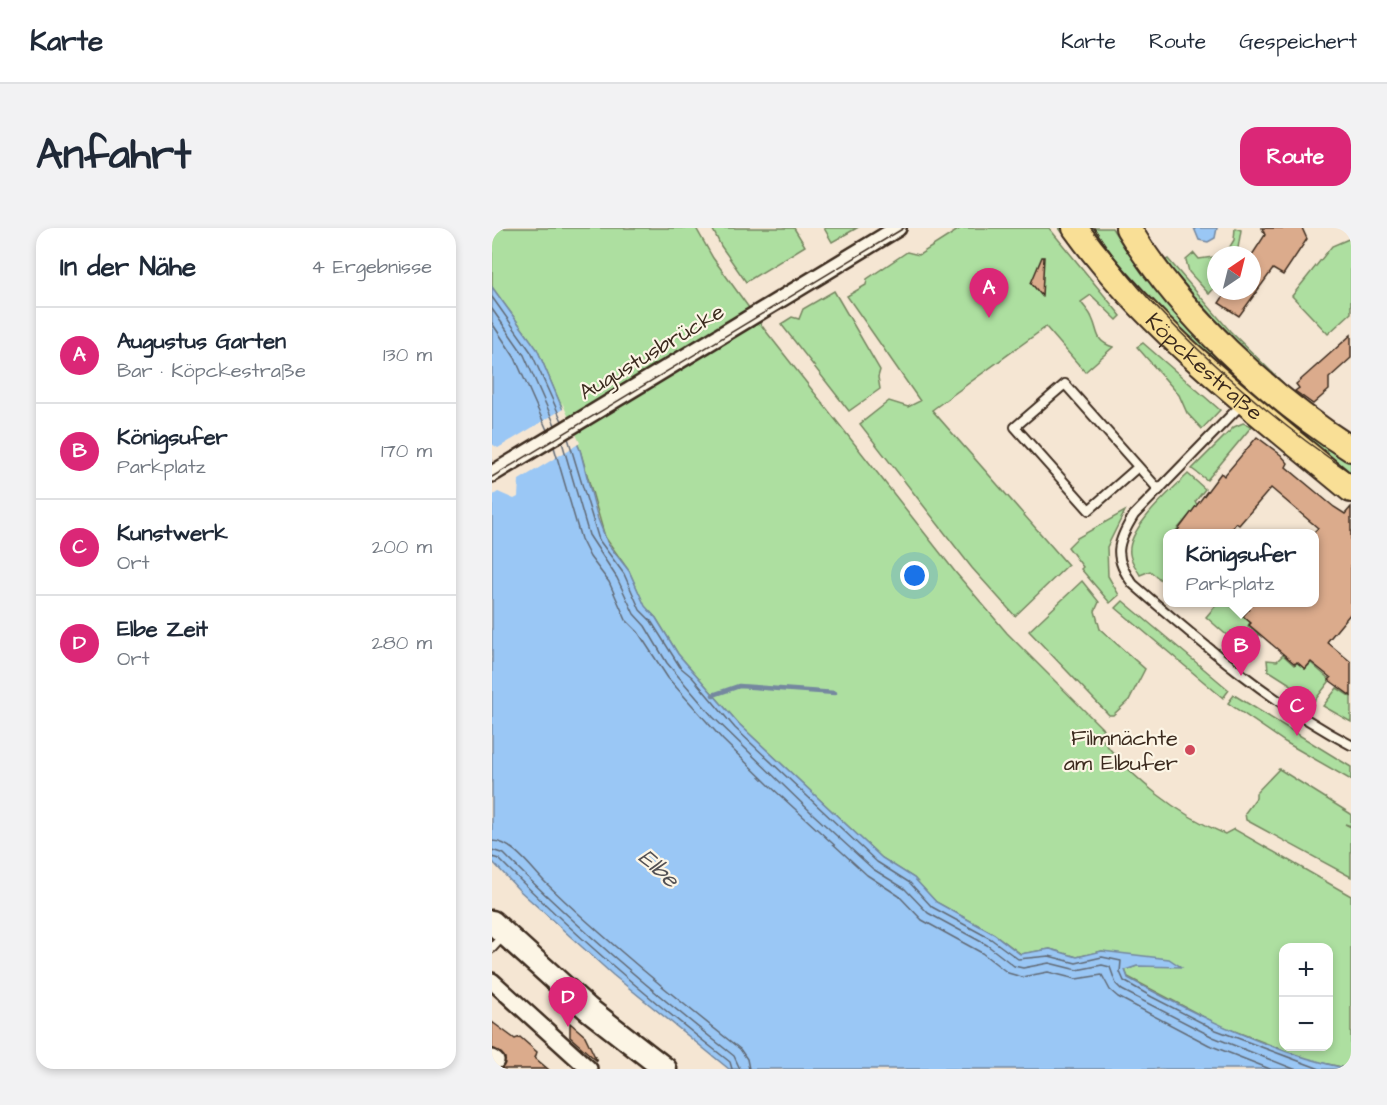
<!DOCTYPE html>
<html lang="de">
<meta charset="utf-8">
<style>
:root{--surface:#fff;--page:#f2f2f3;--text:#1f2937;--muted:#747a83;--line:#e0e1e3;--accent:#db2777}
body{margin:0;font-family:"Architects Daughter",sans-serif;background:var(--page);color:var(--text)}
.controls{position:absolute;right:18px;bottom:18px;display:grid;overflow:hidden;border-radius:12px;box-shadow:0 3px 9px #0003}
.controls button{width:54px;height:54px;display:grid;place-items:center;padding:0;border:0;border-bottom:2px solid var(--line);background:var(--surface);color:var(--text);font:30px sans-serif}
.compass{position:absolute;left:715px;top:18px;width:54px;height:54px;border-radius:50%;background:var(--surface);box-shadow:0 3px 9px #0003;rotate:35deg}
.you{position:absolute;left:423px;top:348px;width:21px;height:21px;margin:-15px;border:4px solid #fff;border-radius:50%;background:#1a73e8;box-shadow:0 0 0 9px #1a73e833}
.badge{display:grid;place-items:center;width:39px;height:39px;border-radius:50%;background:var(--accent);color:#fff;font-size:20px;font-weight:700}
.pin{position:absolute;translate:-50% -50px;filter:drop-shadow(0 2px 3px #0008)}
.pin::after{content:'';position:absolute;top:32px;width:21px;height:18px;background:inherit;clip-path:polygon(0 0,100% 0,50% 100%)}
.popup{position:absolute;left:671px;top:301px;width:156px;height:78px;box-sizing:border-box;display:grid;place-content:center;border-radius:12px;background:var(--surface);filter:drop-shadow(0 2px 4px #0005);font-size:20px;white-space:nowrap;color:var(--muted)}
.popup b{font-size:22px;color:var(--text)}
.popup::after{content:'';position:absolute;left:50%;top:100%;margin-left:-12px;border:12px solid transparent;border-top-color:var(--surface)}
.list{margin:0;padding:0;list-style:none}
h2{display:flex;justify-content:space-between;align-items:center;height:78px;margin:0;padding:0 24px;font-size:26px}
h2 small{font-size:20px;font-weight:400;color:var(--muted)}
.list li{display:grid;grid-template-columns:39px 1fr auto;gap:18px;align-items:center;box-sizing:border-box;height:96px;padding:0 24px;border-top:2px solid var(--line)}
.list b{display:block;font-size:22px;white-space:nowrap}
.list p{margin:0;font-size:20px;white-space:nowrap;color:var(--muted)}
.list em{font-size:20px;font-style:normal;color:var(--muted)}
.map{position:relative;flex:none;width:859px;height:841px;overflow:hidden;border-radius:18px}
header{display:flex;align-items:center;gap:36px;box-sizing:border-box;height:84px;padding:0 30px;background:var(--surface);border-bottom:2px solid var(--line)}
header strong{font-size:28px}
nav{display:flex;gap:33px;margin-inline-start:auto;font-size:21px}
.intro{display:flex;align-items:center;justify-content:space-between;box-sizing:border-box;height:144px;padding:0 36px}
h1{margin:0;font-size:42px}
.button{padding:15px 27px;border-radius:18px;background:var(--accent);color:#fff;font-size:21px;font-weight:700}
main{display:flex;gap:36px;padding:0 36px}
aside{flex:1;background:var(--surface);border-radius:18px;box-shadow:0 3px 9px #0003}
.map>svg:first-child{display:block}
</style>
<header>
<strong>Karte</strong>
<nav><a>Karte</a><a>Route</a><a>Gespeichert</a></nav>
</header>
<div class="intro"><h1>Anfahrt</h1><a class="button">Route</a></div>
<main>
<aside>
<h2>In der Nähe<small>4 Ergebnisse</small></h2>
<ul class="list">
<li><span class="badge">A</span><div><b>Augustus Garten</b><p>Bar · Köpckestraße</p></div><em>130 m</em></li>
<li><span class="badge">B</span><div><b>Königsufer</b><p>Parkplatz</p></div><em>170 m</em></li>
<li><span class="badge">C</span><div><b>Kunstwerk</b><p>Ort</p></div><em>200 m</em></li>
<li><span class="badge">D</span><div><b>Elbe Zeit</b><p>Ort</p></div><em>280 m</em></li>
</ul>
</aside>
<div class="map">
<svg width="859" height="841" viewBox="0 0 859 841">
<rect width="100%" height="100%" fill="#f5e6d3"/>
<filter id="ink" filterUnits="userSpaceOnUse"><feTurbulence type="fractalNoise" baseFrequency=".0167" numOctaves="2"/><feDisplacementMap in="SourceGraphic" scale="12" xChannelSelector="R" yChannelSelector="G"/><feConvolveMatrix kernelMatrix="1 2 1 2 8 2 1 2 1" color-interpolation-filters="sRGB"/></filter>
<g filter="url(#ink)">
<g fill="#addfa0" stroke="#74845f" stroke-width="1.5" fill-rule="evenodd">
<path d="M0 0H204L221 30 273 102 464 345 515 405 611 501 607 507C637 549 685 586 733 606L742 601 859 668V841L817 832 727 797 636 749 633 742 645 738H688L610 723 585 729 558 721 529 726 502 706 444 674 422 650 390 630 247 496 186 426 164 390 153 379 137 343 113 309 88 222 45 121 0 59ZM792 720H836V818H792Z"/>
<path d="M220 0H302L313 18 254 54 229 18Z"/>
<path d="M332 0H365L340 14Z"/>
<path d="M469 0H557L629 88 625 92 599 67 589 74C592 79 598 84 600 90 607 104 602 113 621 119L593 144 554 99 440 182 576 337 523 388 480 340 368 196 397 173 416 179 428 173 355 68 374 57 375 51 415 24 427 27Z"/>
<path d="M567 0H572L732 171V174C669 118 617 69 567 0Z"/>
<path d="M594 0H620C651 53 697 95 743 136 780 170 818 203 859 233V249L672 91Z"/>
<path d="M743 0 749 2 745 26 733 27 730 24 736 22 742 12Z"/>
<path d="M859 10V85L836 106 800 68 840 18Z"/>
<path d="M702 25 707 31 721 29 724 36V58L717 66 697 44 694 32Z"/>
<path d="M676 31 738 103 791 155 788 157C747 118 709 76 672 33Z"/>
<path d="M342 63 388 142 386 149 388 161 357 183 289 96 300 89 307 91 311 81Z"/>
<path d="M651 115 728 182 710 201 695 185 687 167 645 119Z"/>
<path d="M751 195 760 198 715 252 700 241 742 199Z"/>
<path d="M696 246 713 261 703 274 706 277 682 305 676 306 673 316 675 318V357L658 343 648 347C645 341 639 334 638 326 634 301 679 263 696 246Z"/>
<path d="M633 283 615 319 616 348 627 367 618 375 589 341 591 339 576 319 585 310Z"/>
<path d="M590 353 607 374 603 383 608 401 653 441 637 472 621 487H617L537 403Z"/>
<path d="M631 373 737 462 731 470 624 380Z"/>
<path d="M726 375H748L755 381 750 388 758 394 756 398 767 407 763 416 765 424 756 426 714 389Z"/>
<path d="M791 427 802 437 805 435 813 441 819 435 837 451V454L823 472 776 442 775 432 785 433Z"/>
<path d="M845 460 859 469V494L831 478Z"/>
<path d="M742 467 859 539V552L793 514 736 475Z"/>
<path d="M787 541 859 586V598L853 596 859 599V649L754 592 753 585 764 570V565Z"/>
</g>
<g fill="#9ac7f5" stroke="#74889f" stroke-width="1.5">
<path d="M725 0 723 10 716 14 707 12 702 0Z"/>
<path d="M0 59 45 121 88 222 106 291 116 316 137 343 153 378 164 390 186 426 247 496 390 630 422 650 444 674 502 706 528 726 558 721 585 729 610 723 677 731 689 739 645 738 633 742 636 750C706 788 778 824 856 841H237L121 747 27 662 0 633Z"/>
</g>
<path fill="#f5e6d3" d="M70 174 88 215 27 252 26 269 22 271 6 264 0 268V216L6 220 71 181Z"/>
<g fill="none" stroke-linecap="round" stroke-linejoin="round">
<g stroke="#616974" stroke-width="1.5">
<path d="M0 69 39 124 70 193"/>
<path d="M0 81 32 127 63 197"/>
<path d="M0 95 23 130 55 202"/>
<path d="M76 210 107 312 132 346 148 382 159 393 188 439 200 449 243 500 385 634 418 655 440 679 499 711 526 731 557 728 584 735 610 729 629 733 628 744 632 753 660 769 724 802 828 841"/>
<path d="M70 214 97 307 125 350 142 386 153 398 175 435 221 489 322 587 381 641 413 661 436 685 495 717 522 738 531 740 557 735 585 742 610 737 618 739 624 756 630 762 721 809 802 841"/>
<path d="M62 219 89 311 98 329 117 354 134 392 146 404 176 450 231 512 278 558 375 647 407 668 430 692 490 725 516 745 530 749 556 744 584 751 610 747 618 762 626 769 717 817 778 841"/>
<path d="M0 613C22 613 41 643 56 657 117 716 182 769 248 821L255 831 257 841"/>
<path d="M0 622 12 626C84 699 162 765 242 828L248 841"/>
<path d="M0 629 7 631C79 704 157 771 238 834L240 841"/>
</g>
<path stroke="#74889f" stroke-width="4.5" d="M221 467 247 458 343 465"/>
</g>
<g fill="#dbab8c" stroke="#3b2a1e" stroke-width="1.5">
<path d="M770 0H810L815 11 791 47 781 41 747 88 727 75 735 63H760V27L773 7Z"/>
<path d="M550 29H552L550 68 539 55Z"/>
<path d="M859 107V130L837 150V162L821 176 803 163 807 160 804 156Z"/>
<path d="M765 209 789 227 796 235 794 239 842 279 853 286 859 279V385L835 414 859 434V468L837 452 839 450 819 434 813 441 805 434 803 436 757 397 759 395 751 388 757 381 749 375H822V304L826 300 779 260 747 297 744 295 736 306H683L729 245 732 248Z"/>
<path d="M0 794 23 811 28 809 45 824 43 830 56 841H9L13 830 0 820Z"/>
<path d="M78 795 93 808 105 833 78 809Z"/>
</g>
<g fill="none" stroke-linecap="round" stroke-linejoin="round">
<defs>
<g id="lane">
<path d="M749 177 642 287C625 314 620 329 641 356 709 415 779 475 859 517"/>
<path d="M646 239 597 282 523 199 573 156 667 262"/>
<path d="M0 720 11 708"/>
</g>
<g id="street">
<path d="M0 246 406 0"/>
<path d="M0 753 97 841"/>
<path d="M0 830 4 833"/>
</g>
<path id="secondary" d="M0 694 96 781 173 841"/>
<g id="primary">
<path id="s1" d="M583 0C657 103 762 181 859 262"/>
<path d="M636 0C687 85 776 168 859 221"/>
</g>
</defs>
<use href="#lane" stroke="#3b2a1e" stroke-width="12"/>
<use href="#street" stroke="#3b2a1e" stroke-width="20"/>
<use href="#secondary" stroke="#3b2a1e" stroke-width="27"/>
<use href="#primary" stroke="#3b2a1e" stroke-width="28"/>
<use href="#lane" stroke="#fcf5e5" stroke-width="8"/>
<use href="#street" stroke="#fcf5e5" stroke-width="15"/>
<use href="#secondary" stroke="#fcf5e5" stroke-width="22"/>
<use href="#primary" stroke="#f9df96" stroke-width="24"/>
<g stroke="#3b2a1e" stroke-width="1.5">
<path d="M602 0C657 87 774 188 859 245"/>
<path d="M0 249 412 0"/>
</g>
</g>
</g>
<circle fill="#d1495b" stroke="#fcf5e5" stroke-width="2" cx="698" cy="522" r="6"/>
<g text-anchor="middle" stroke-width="4.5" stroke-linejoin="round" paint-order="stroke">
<g font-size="22" fill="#3b2a1e" stroke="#fcf5e5">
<text transform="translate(159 123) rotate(-31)" y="8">Augustusbrücke</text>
<text dy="8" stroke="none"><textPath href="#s1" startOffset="190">Köpckestraße</textPath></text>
</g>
<g font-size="22" fill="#3b2a1e" stroke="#fcf5e5" text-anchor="end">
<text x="686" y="517">Filmnächte<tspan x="686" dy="25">am Elbufer</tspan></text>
</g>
<g font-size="24" font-style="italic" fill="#535154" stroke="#fcf5e5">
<text transform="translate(167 640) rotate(42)" y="8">Elbe</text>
</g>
</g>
</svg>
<div class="controls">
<button>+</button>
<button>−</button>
</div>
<svg class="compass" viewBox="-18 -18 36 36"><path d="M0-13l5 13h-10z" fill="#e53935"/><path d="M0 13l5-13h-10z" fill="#747a83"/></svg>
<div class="you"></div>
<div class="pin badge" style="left:497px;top:90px">A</div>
<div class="pin badge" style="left:749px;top:448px">B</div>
<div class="popup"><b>Königsufer</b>Parkplatz</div>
<div class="pin badge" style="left:805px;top:508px">C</div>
<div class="pin badge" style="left:76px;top:799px">D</div>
</div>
</main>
